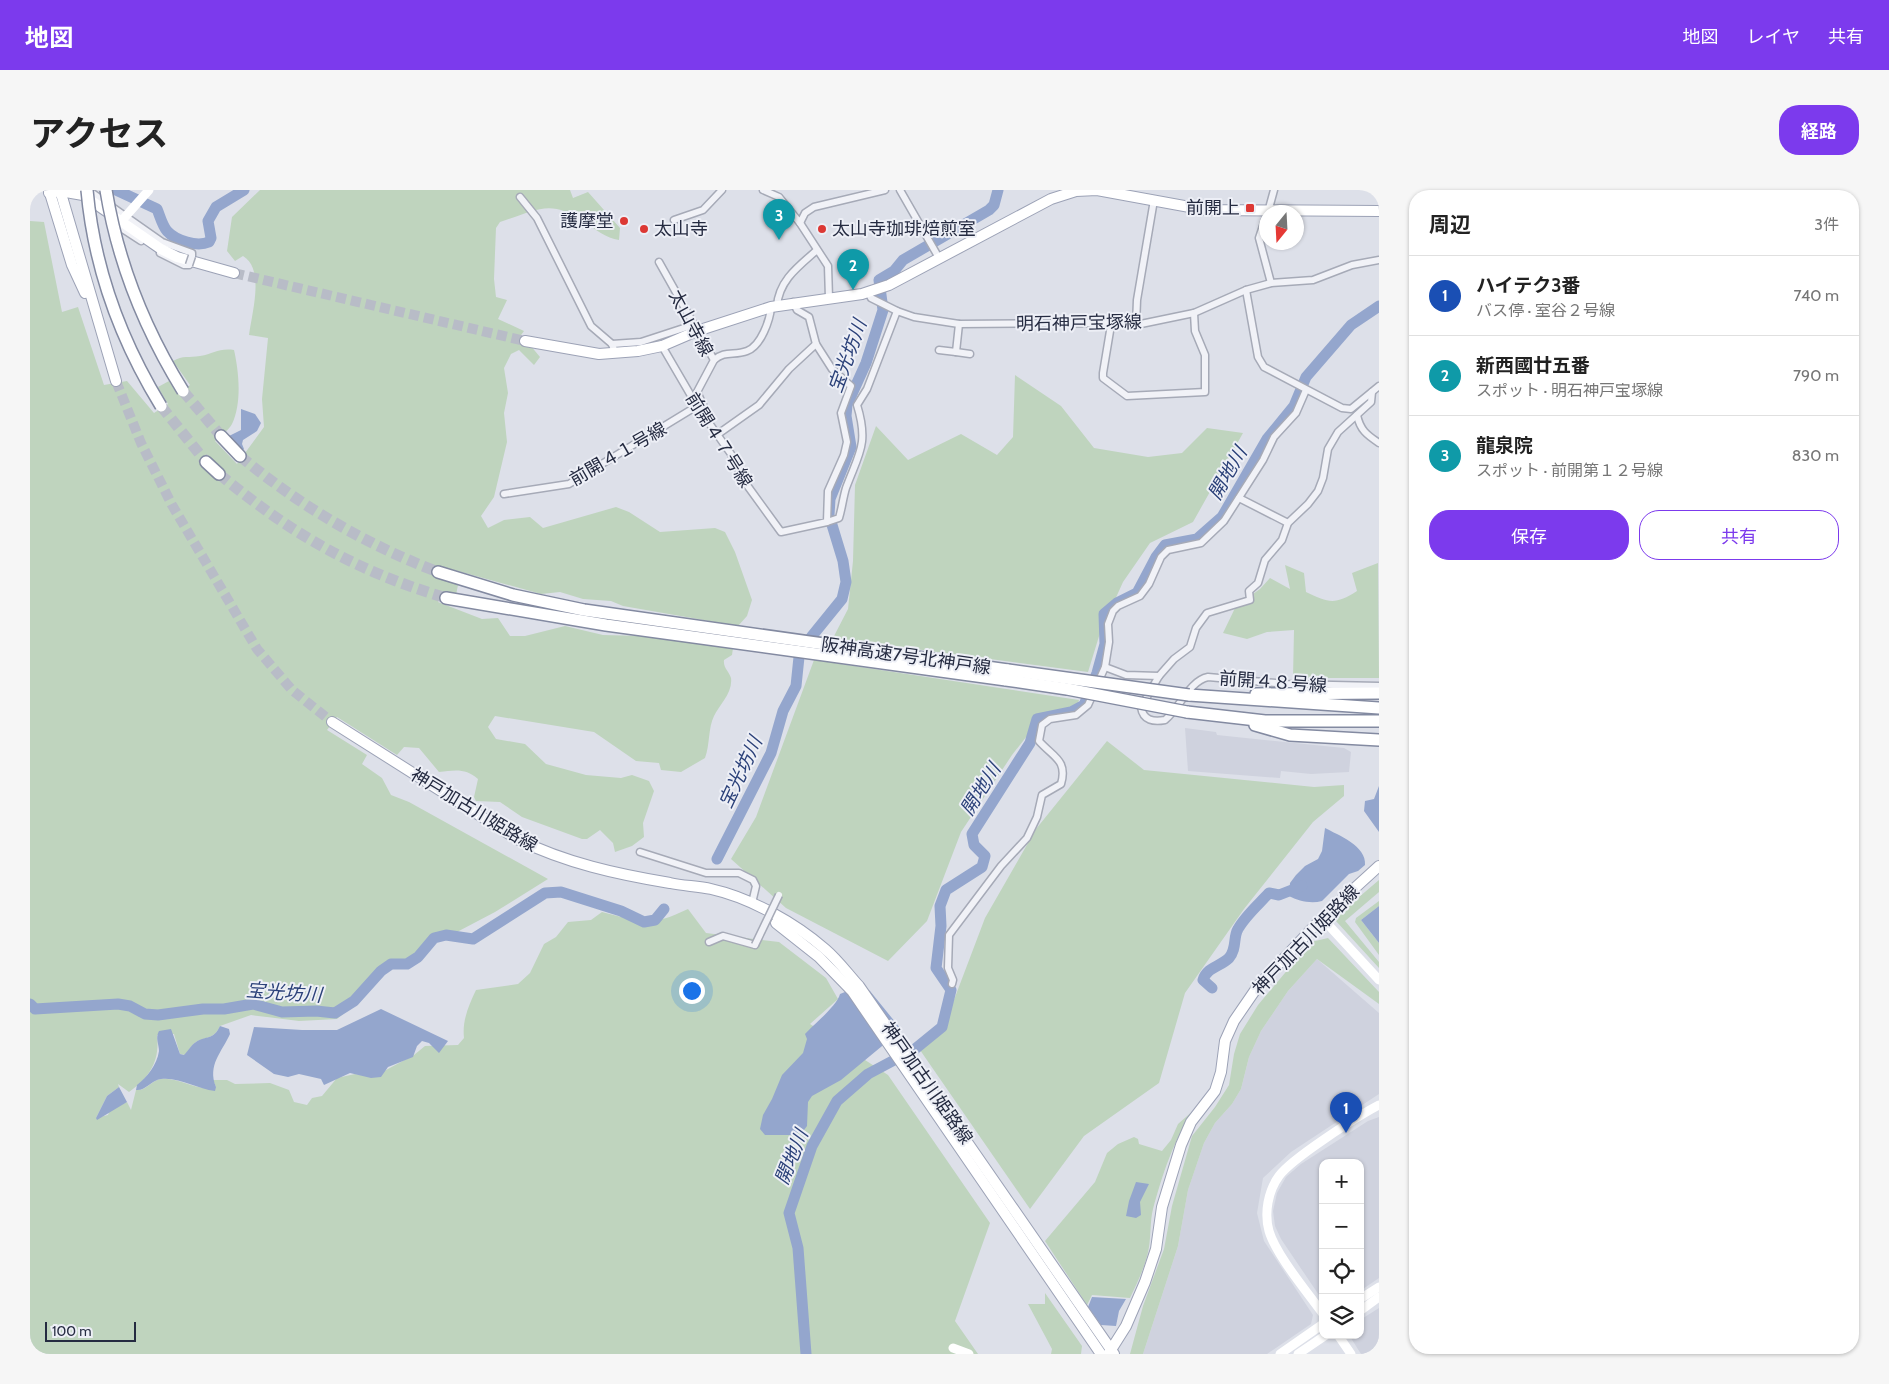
<!DOCTYPE html>
<html lang="ja">
<meta charset="utf-8">
<style>
:root{--surface:#fff;--page:#f6f6f6;--text:#222;--muted:#767676;--line:#e0e0e0;--accent:#7c3aed}
body{margin:0;font-family:Cabin,"Noto Sans JP",sans-serif;background:var(--page);color:var(--text)}
.controls{position:absolute;right:15px;bottom:15px;display:grid;overflow:hidden;border-radius:10px;box-shadow:0 1px 4px #0004}
.controls button{width:45px;height:45px;display:grid;place-items:center;padding:0;border:0;border-bottom:1px solid var(--line);background:var(--surface);color:var(--text);font:25px sans-serif}
.compass{position:absolute;left:1229px;top:15px;width:45px;height:45px;border-radius:50%;background:var(--surface);box-shadow:0 1px 4px #0004;rotate:198deg}
.scale{position:absolute;left:15px;bottom:12px;width:91px;box-sizing:border-box;padding-left:5px;border:2px solid #252b41;border-top:0;font-size:14px;line-height:18px;white-space:nowrap;color:#252b41;-webkit-text-stroke:4px #edeff6;paint-order:stroke}
.you{position:absolute;left:661px;top:800px;width:18px;height:18px;margin:-12px;border:4px solid #fff;border-radius:50%;background:#1a73e8;box-shadow:0 0 0 8px #1a73e833}
.badge{display:grid;place-items:center;width:32px;height:32px;border-radius:50%;background:var(--accent);color:#fff;font-size:16px;font-weight:700}
.pin{position:absolute;translate:-50% -41px;filter:drop-shadow(0 1px 2px #0008)}
.pin::after{content:'';position:absolute;top:26px;width:18px;height:15px;background:inherit;clip-path:polygon(0 0,100% 0,50% 100%)}
.list{margin:0;padding:0;list-style:none}
h2{display:flex;justify-content:space-between;align-items:center;height:65px;margin:0;padding:0 20px;font-size:21px}
h2 small{font-size:16px;font-weight:400;color:var(--muted)}
.list li{display:grid;grid-template-columns:32px 1fr auto;gap:15px;align-items:center;box-sizing:border-box;height:80px;padding:0 20px;border-top:1px solid var(--line)}
.list b{display:block;font-size:19px;white-space:nowrap}
.list p{margin:0;font-size:16px;white-space:nowrap;color:var(--muted)}
.list em{font-size:16px;font-style:normal;color:var(--muted)}
.actions{display:flex;gap:10px;padding:15px 20px}
.actions a{flex:1;padding:11px 0;border:1px solid var(--accent);border-radius:20px;text-align:center;font-size:18px;color:var(--accent)}
.actions .main{background:var(--accent);color:#fff}
.icon{flex:none;width:28px;height:28px;fill:none;stroke:currentColor;stroke-width:2;stroke-linecap:round;stroke-linejoin:round}
.map{position:relative;flex:none;width:1349px;height:1164px;overflow:hidden;border-radius:20px}
header{display:flex;align-items:center;gap:30px;box-sizing:border-box;height:70px;padding:0 25px;background:var(--accent);color:#fff}
header strong{font-size:24px}
nav{display:flex;gap:28px;margin-inline-start:auto;font-size:18px}
.intro{display:flex;align-items:center;justify-content:space-between;box-sizing:border-box;height:120px;padding:0 30px}
h1{margin:0;font-size:35px}
.button{padding:12px 22px;border-radius:20px;background:var(--accent);color:#fff;font-size:18px;font-weight:700}
main{display:flex;gap:30px;padding:0 30px}
aside{flex:1;background:var(--surface);border-radius:20px;box-shadow:0 1px 4px #0004}
.map>svg:first-child{display:block}
</style>
<header>
<strong>地図</strong>
<nav><a>地図</a><a>レイヤ</a><a>共有</a></nav>
</header>
<div class="intro"><h1>アクセス</h1><a class="button">経路</a></div>
<main>
<div class="map">
<svg width="1349" height="1164" viewBox="0 0 1349 1164">
<rect width="100%" height="100%" fill="#dde0e9"/>
<g fill="#cfd2de">
<path d="M1155 538 1186 542 1187 545 1314 558 1321 562 1319 582 1281 584 1251 581 1250 588 1158 581Z"/>
<path d="M1287 769 1349 823V904L1261 962 1233 988 1227 1023 1234 1051 1283 1125 1281 1134 1237 1164H1113L1148 1056 1158 1000 1174 953 1185 933 1202 914 1211 899 1219 867 1231 841 1258 801Z"/>
<path d="M1349 927V1088L1330 1101V973H1293V1111L1251 1049 1245 1036 1243 1021 1247 1003 1256 987 1271 974 1338 931Z"/>
<path d="M1349 1118V1164H1331L1319 1145H1330V1130Z"/>
</g>
<g fill="#bfd4be">
<path d="M230 0H540L543 8 558 2 590 38 589 50C576 48 566 40 555 32 520 8 507 20 470 32L466 38 464 89 466 107 477 110 468 129 494 141 486 152 500 155 510 167 504 175 489 160 481 164 474 178 478 203 474 223 477 252 464 307 451 326 458 338 474 330 500 327 513 338 586 317 599 322 630 342 685 338 695 342 705 362 722 410 717 426 708 436 593 416 581 411 553 409 530 402 511 404 410 376 406 387 428 395 426 405 411 402 408 412 452 429 468 428 480 446H495L535 436 573 445 613 446 703 458 702 465 694 470C693 478 699 481 701 488 703 503 689 515 684 526 678 538 680 555 675 568L651 582 631 580 629 573 606 571 564 542 465 526 458 537 466 549 495 554 516 574 556 585 591 588 602 585 619 591 624 601 613 633 614 647 602 656 585 662 583 653 570 640 557 649H552L492 627 470 612 446 611 444 607 448 589C436 578 425 580 409 582L389 558 374 557 367 565 307 527 297 540 337 565 332 574 352 588 361 605 379 612 518 689 465 722 427 742 398 751 377 770 350 783 319 819 307 829 269 831 221 825 190 836C185 847 179 847 170 850 163 852 159 860 155 865L150 864 144 844 127 845C130 871 120 887 99 902L88 894 89 897 77 906 66 928 78 925 80 920 97 912 101 920 106 900C117 901 121 890 131 889 150 887 169 903 186 897L183 890H197L205 894 240 893 259 900 264 912 277 915 282 908 292 906 307 888 325 884 343 887 384 865 395 856 428 855 434 848C432 830 439 815 446 800L488 794 500 783 514 754 526 747 538 732 561 730 572 722C613 732 618 738 658 719L676 743 749 752 796 788 808 809 780 834 858 885 960 1033 925 1131 948 1164H0V31L14 32 32 122 48 117 74 195 97 191 124 223 138 214 128 197 139 191 147 204 160 195 143 171C153 165 159 168 170 166 184 164 188 158 204 160 209 182 212 213 202 234 199 240 190 246 185 251L207 274 234 237 232 209 238 148 219 145C222 122 235 79 213 66L205 71 197 61 202 27Z"/>
<path d="M985 185 1031 216 1064 258 1118 267 1152 263 1177 238 1213 243 1163 332 1120 353 1093 392 1070 443 1058 482 803 448 818 419 823 371 825 295 846 236 878 270 931 244 967 265 983 247Z"/>
<path d="M1348 373 1349 488H1263L1264 440 1237 442 1217 449 1193 443 1206 416 1230 399 1240 388 1260 399 1255 375 1274 383 1276 402C1299 413 1305 415 1327 401L1322 383Z"/>
<path d="M784 470 1049 510 1047 516 1011 528 982 565 931 642 897 731 858 771 756 718 701 669 726 627Z"/>
<path d="M1077 551 1114 580 1284 597 1314 595V606L1283 632 1214 719 1155 803 1129 893 1054 946 1000 1019 890 860 919 823 955 728 1006 639Z"/>
<path d="M1349 690V702L1315 731 1349 772V778L1306 731 1308 725Z"/>
<path d="M1349 711V716L1331 730 1349 753V765L1325 732 1326 728Z"/>
<path d="M1298 748 1349 802V814L1287 769 1258 801 1231 841 1219 867 1211 899 1202 914 1185 933 1174 953 1158 1000 1148 1056 1113 1164H1100L1113 1116 1134 1059 1142 1016 1162 946 1185 917 1199 895 1204 864 1210 844 1228 815 1281 752Z"/>
<path d="M1164 920C1144 948 1132 986 1123 1019 1120 1031 1121 1045 1119 1057 1116 1075 1108 1091 1100 1108L1062 1105 1057 1115 1015 1051 1065 992 1077 963 1088 954 1104 947 1108 949 1109 954 1132 961 1141 950 1148 934Z"/>
<path d="M1015 1103 1052 1156 1051 1164H1021L1022 1159 998 1114H1015Z"/>
</g>
<g fill="#94a6cd">
<path d="M211 219 225 224 231 233 227 241 213 250 212 254 214 259 212 261 199 246 211 240Z"/>
<path d="M1349 596V642L1334 621 1335 611 1344 609Z"/>
<path d="M1295 638C1308 645 1337 656 1335 675L1328 681 1319 684 1292 711C1281 714 1268 711 1259 706L1260 693 1266 685 1275 676 1288 669 1292 661Z"/>
<path d="M1349 716V753L1331 730Z"/>
<path d="M816 798H835L840 801 870 838 869 842 811 890 782 906 778 912 777 936 774 940 762 945H735L730 939 733 925 742 909 752 885 773 863 777 849 775 844C784 834 807 816 810 804L815 802Z"/>
<path d="M351 819 418 851 409 863 399 853 392 851 387 856 383 867 358 877 351 887 341 888 320 883 294 895 291 889 269 884 258 887 244 884 217 865 224 837 272 840H307Z"/>
<path d="M190 836 199 839 200 844C192 862 177 875 186 897L185 901C167 899 150 887 131 889 121 890 116 901 106 900L107 895C117 887 127 875 129 861 129 854 125 848 129 841L141 839 150 864 154 865C158 861 161 855 166 852 176 845 183 851 190 836Z"/>
<path d="M89 897 97 912 67 930 66 928 77 906Z"/>
<path d="M1106 992 1119 994 1110 1012 1111 1025 1106 1028 1096 1026 1099 1011Z"/>
<path d="M1062 1107 1096 1109 1089 1121 1086 1136 1071 1135 1058 1117Z"/>
</g>
<g fill="none" stroke-linecap="round" stroke-linejoin="round">
<g stroke="#94a6cd" stroke-width="11">
<path d="M86 0 127 19C130 26 132 35 137 41 146 51 167 57 179 52L181 48 178 31 186 17 214 0"/>
<path d="M687 669 741 563 753 521 766 496 769 467 782 446 812 409 816 392 813 371 799 325 800 309 821 257 816 226 817 215 836 173 853 120 849 90 864 81 873 70 959 20 964 15 968 0"/>
<path d="M1182 798 1173 790C1177 777 1190 777 1199 768 1207 759 1203 747 1208 739 1215 726 1229 714 1239 703L1249 705 1272 696"/>
<path d="M0 814 5 819 88 814 100 816 115 824 128 825 173 819H194L223 814 252 822 286 821 305 823 324 811 351 781 361 774H377L388 767 404 748 416 745 443 749 515 703 531 702 591 721 614 732 625 730 634 719"/>
<path d="M776 1164 768 1058 759 1023 782 956 807 911 838 884 885 859 912 837 921 800 906 778 911 736 910 716 916 700 952 677 955 666 944 655 942 644 1000 553 1007 529 1041 522 1054 515 1067 483 1075 454 1074 424 1087 413 1107 403 1126 367 1135 355 1167 349 1192 327 1237 249 1264 216 1276 187 1321 135 1349 116"/>
</g>
<g stroke="#b8bcc7" stroke-width="10" stroke-dasharray="10 5" stroke-linecap="butt">
<path d="M204 83 495 151"/>
<path d="M86 191 111 253 142 315 227 459 262 500 302 532"/>
</g>
<g stroke="#b8bcc7" stroke-width="11" stroke-dasharray="11 5.5" stroke-linecap="butt">
<path d="M153 201 191 246"/>
<path d="M131 216 176 272"/>
<path d="M210 266C270 316 335 354 408 382"/>
<path d="M189 284C263 345 324 380 416 408"/>
</g>
<defs>
<g id="street">
<path d="M58 0 132 52 162 63V66"/>
<path d="M733 0 749 7 770 33 775 23 784 17 855 0"/>
<path d="M870 0 909 68"/>
<path d="M490 7 507 28 561 136 582 154 585 163"/>
<path d="M1238 22 1244 0"/>
<path d="M1236 27 1229 48 1241 93"/>
<path d="M644 30 673 20 692 0"/>
<path d="M770 33 798 76 799 108"/>
<path d="M88 36 111 51"/>
<path d="M130 63 154 75H159"/>
<path d="M629 72 684 170 667 202 674 217 671 222"/>
<path d="M1216 100 1228 167 1234 177 1312 218 1321 219 1349 196"/>
<path d="M838 102 841 108 867 121 884 127 929 134 1055 133 1106 135 1164 123 1216 100 1241 93 1283 90 1322 75 1349 70"/>
<path d="M747 116C749 90 769 76 787 60"/>
<path d="M1081 135 1073 183V188L1097 206 1175 202V165L1165 141 1164 123"/>
<path d="M1106 135 1107 110 1124 10"/>
<path d="M582 154 611 152 663 135"/>
<path d="M632 156 667 216 701 264 714 291 751 342 797 332 798 301 814 265 817 252 811 223 821 196 802 179 786 154 779 127 767 120 763 112"/>
<path d="M909 160 926 162 929 134"/>
<path d="M926 162 940 164"/>
<path d="M684 170C695 160 704 166 717 161 731 156 740 130 741 117"/>
<path d="M1342 202 1341 212 1308 242 1298 259 1293 288 1288 301 1278 314 1258 333 1252 350 1235 370 1228 393 1219 401 1220 410 1177 423 1166 438 1160 457 1144 469 1129 486 1111 517C1113 531 1124 532 1135 530 1150 518 1159 491 1178 487L1257 494 1349 496"/>
<path d="M1327 225C1330 240 1337 245 1349 253"/>
<path d="M688 244 729 215 759 179 786 154"/>
<path d="M474 304 539 294 667 216"/>
<path d="M1209 308 1258 333"/>
<path d="M797 332 809 328C812 318 813 308 816 298 829 263 839 254 827 215L837 199 867 121"/>
<path d="M1075 477 1096 485 1129 486"/>
<path d="M610 662 676 683H709L723 690 726 696 722 713"/>
<path d="M679 752 693 746 725 755"/>
<path d="M922 794 923 790 918 778 919 745 971 676 997 648 1007 627 1012 605 1031 594C1038 570 1023 567 1009 551L1012 535 1020 529 1046 525 1058 515 1075 477 1079 452 1078 434 1083 421 1088 416 1110 406 1119 394 1131 367 1138 360 1171 353 1194 331 1233 270 1244 247 1266 223 1276 200"/>
</g>
<g id="primary">
<path d="M19 0 42 75 55 103"/>
<path d="M30 0 86 191"/>
<path d="M19 3 30 1 53 5 131 59 147 67 204 83"/>
<path d="M495 151 569 164 608 161 632 156 667 141 741 117 832 104 859 95 1021 9 1046 1 1067 0 1176 20 1349 21"/>
<path d="M302 532 487 649C536 673 586 684 640 693 653 696 668 696 681 699 721 708 765 733 795 759 808 770 818 784 829 796L1084 1164"/>
<path d="M746 733 789 767 822 801 1071 1164"/>
<path d="M1079 1163 1096 1136 1115 1092 1126 1059 1132 1017 1151 955 1161 932 1185 901 1191 882 1195 851 1204 831 1228 796 1292 728 1349 676"/>
</g>
<g id="highway">
<path d="M191 246 210 266"/>
<path d="M176 272 189 284"/>
<path d="M408 382 483 405 554 420 978 480"/>
<path d="M416 408 576 435 976 490"/>
<path d="M1226 504 1349 503"/>
<path d="M1159 505 1349 518"/>
<path d="M1157 522 1235 531H1349"/>
<path d="M1225 535 1260 545 1349 550"/>
</g>
</defs>
<use href="#street" stroke="#a6aab7" stroke-width="9"/>
<use href="#primary" stroke="#9ca2b6" stroke-width="12"/>
<use href="#highway" stroke="#838aa1" stroke-width="14"/>
<use href="#street" stroke="#f1f2f7" stroke-width="6"/>
<g stroke="#fff" stroke-width="9">
<path d="M95 27 119 0"/>
<path d="M1292 728 1349 790"/>
<path d="M1330 1109 1349 1097"/>
<path d="M1330 1121 1349 1107"/>
<path d="M1293 1124C1278 1103 1246 1065 1239 1041 1234 1023 1238 1001 1249 986 1261 969 1328 926 1349 915"/>
<path d="M1308 1145 1321 1164"/>
<path d="M923 1158 939 1164"/>
<path d="M1250 1164 1293 1134"/>
<path d="M1268 1164 1296 1145"/>
</g>
<use href="#primary" stroke="#fff" stroke-width="10"/>
<use href="#highway" stroke="#fff" stroke-width="11"/>
<defs>
<g id="street-bridge">
<path d="M159 75 162 66"/>
<path d="M725 755 749 705"/>
</g>
<g id="highway-bridge">
<path d="M57 0C64 78 90 149 131 216"/>
<path d="M76 0C88 74 114 138 153 201"/>
<path d="M978 480 1159 505"/>
<path d="M976 490 1037 499 1157 522"/>
</g>
</defs>
<use href="#street-bridge" stroke="#a6aab7" stroke-width="9" stroke-linecap="butt"/>
<use href="#highway-bridge" stroke="#838aa1" stroke-width="14" stroke-linecap="butt"/>
<use href="#street-bridge" stroke="#f1f2f7" stroke-width="6"/>
<use href="#highway-bridge" stroke="#fff" stroke-width="11"/>
</g>
<g fill="#dc3834" stroke="#edeff6" stroke-width="2">
<rect x="1215" y="13" width="10" height="10" rx="2.5"/>
<circle cx="594" cy="31" r="5"/>
<circle cx="614" cy="39" r="5"/>
<circle cx="792" cy="39" r="5"/>
</g>
<g text-anchor="middle" stroke-width="4" stroke-linejoin="round" paint-order="stroke">
<g font-size="18" fill="#252b41" stroke="#edeff6" text-anchor="end">
<text x="1210" y="24">前開上</text>
<text x="584" y="37">護摩堂</text>
<text x="624" y="45" text-anchor="start">太山寺</text>
<text x="802" y="45" text-anchor="start">太山寺珈琲焙煎室</text>
</g>
<g font-size="18" fill="#252b41" stroke="#edeff6">
<text transform="translate(661 133) rotate(62)" y="6">太山寺線</text>
<text transform="translate(1049 133) rotate(-1)" y="6">明石神戸宝塚線</text>
<text transform="translate(689 250) rotate(58)" y="6">前開４７号線</text>
<text transform="translate(588 264) rotate(-30)" y="6">前開４１号線</text>
<text transform="translate(876 466) rotate(8)" y="6">阪神高速7号北神戸線</text>
<text transform="translate(1243 492) rotate(4)" y="6">前開４８号線</text>
<text transform="translate(444 620) rotate(31)" y="6">神戸加古川姫路線</text>
<text transform="translate(1276 750) rotate(-46)" y="6">神戸加古川姫路線</text>
<text transform="translate(897 893) rotate(55)" y="6">神戸加古川姫路線</text>
</g>
<g font-size="19" font-style="italic" fill="#2b4179" stroke="#edeff6">
<text transform="translate(817 166) rotate(-70)" y="7">宝光坊川</text>
<text transform="translate(1197 283) rotate(-60)" y="7">開地川</text>
<text transform="translate(710 582) rotate(-65)" y="7">宝光坊川</text>
<text transform="translate(950 599) rotate(-58)" y="7">開地川</text>
<text transform="translate(254 802) rotate(4)" y="7">宝光坊川</text>
<text transform="translate(761 967) rotate(-68)" y="7">開地川</text>
</g>
</g>
</svg>
<div class="controls">
<button>+</button>
<button>−</button>
<button><svg class="icon" aria-label="locate" viewBox="0 0 24 24"><circle cx="12" cy="12" r="6"/><path d="M12 2v4M12 18v4M2 12h4M18 12h4"/></svg></button>
<button><svg class="icon" aria-label="layers" viewBox="0 0 24 24"><path d="M12 4l9 5-9 5-9-5zM3 14l9 5 9-5"/></svg></button>
</div>
<svg class="compass" viewBox="-18 -18 36 36"><path d="M0-13l5 13h-10z" fill="#e53935"/><path d="M0 13l5-13h-10z" fill="#767676"/></svg>
<div class="scale">100 m</div>
<div class="you"></div>
<div class="pin badge" style="left:1316px;top:943px;background:#1a4fb4">1</div>
<div class="pin badge" style="left:823px;top:100px;background:#0f9aa8">2</div>
<div class="pin badge" style="left:749px;top:50px;background:#0f9aa8">3</div>
</div>
<aside>
<h2>周辺<small>3件</small></h2>
<ul class="list">
<li><span class="badge" style="background:#1a4fb4">1</span><div><b>ハイテク3番</b><p>バス停 · 室谷２号線</p></div><em>740 m</em></li>
<li><span class="badge" style="background:#0f9aa8">2</span><div><b>新西國廿五番</b><p>スポット · 明石神戸宝塚線</p></div><em>790 m</em></li>
<li><span class="badge" style="background:#0f9aa8">3</span><div><b>龍泉院</b><p>スポット · 前開第１２号線</p></div><em>830 m</em></li>
</ul>
<div class="actions"><a class="main">保存</a><a>共有</a></div>
</aside>
</main>
